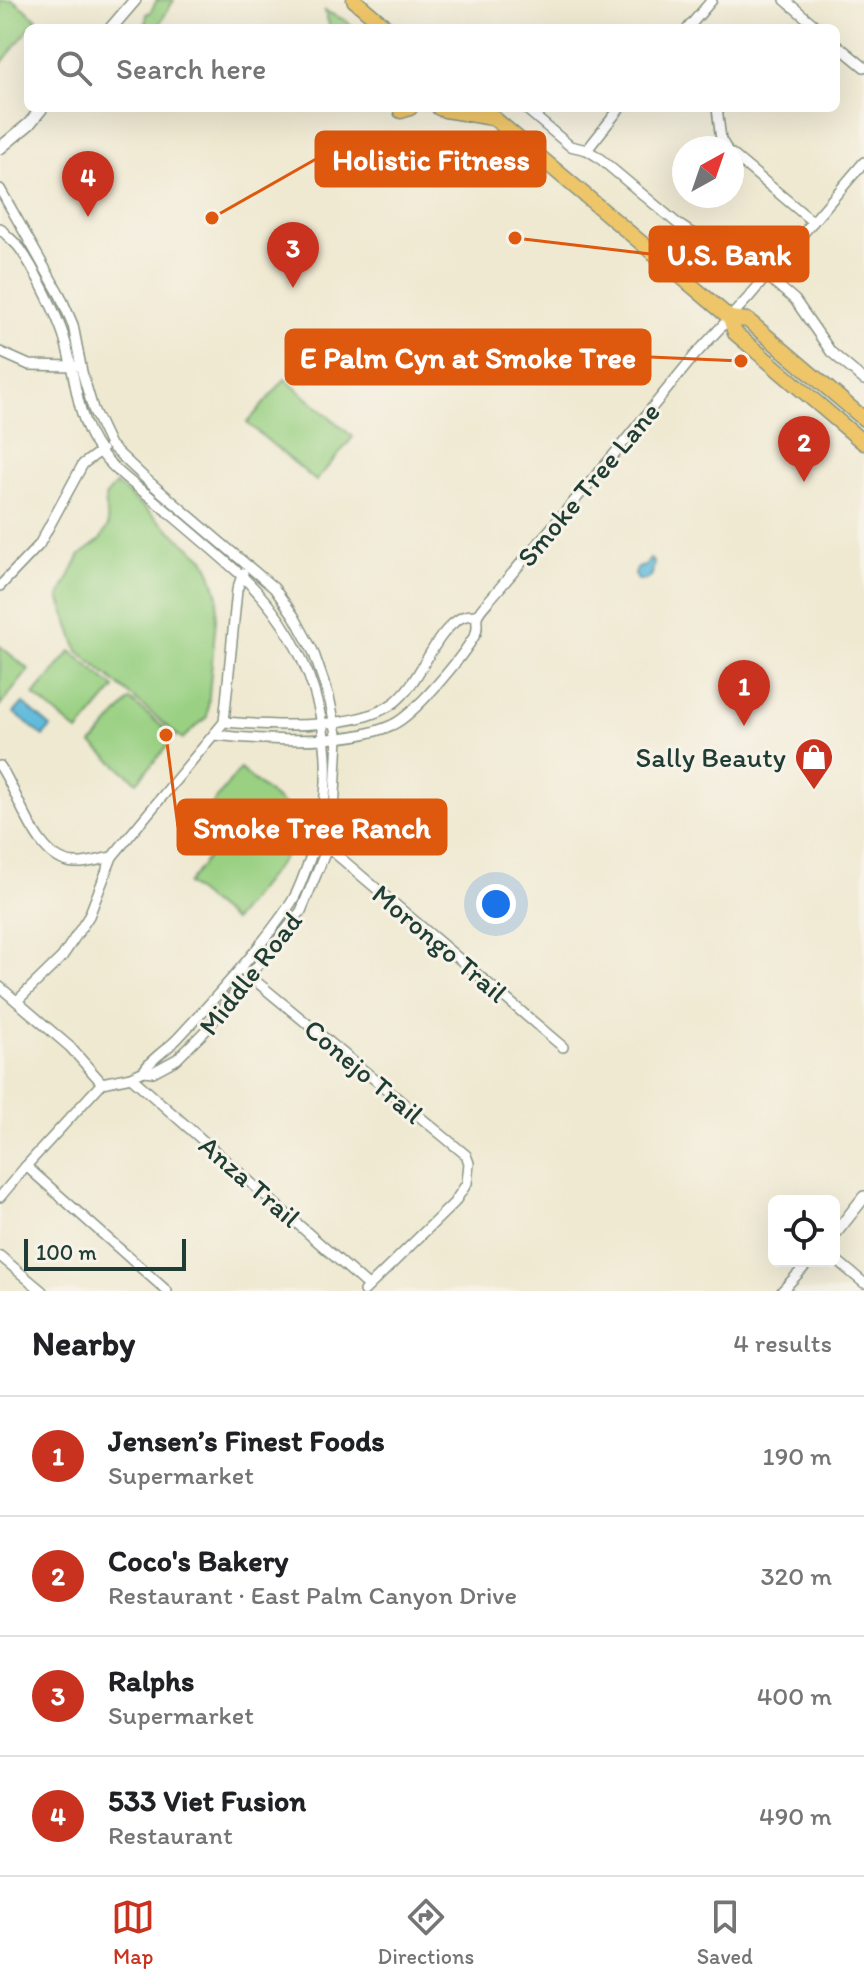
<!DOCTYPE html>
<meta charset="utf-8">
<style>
:root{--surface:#fff;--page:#f2f2f2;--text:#202124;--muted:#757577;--line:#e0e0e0;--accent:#c8321e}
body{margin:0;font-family:Itim,sans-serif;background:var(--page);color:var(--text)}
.controls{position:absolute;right:24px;bottom:24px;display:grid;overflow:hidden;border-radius:12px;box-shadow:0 8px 32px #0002}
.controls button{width:72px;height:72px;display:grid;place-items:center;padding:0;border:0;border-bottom:2px solid var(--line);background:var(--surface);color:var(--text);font:40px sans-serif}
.compass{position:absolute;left:672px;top:136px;width:72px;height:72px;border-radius:50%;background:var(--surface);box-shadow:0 8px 32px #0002;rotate:40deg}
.scale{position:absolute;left:24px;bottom:20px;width:162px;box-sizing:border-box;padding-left:8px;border:4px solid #1f3d34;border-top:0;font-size:22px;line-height:28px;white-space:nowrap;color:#1f3d34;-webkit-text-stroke:6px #f7f3e8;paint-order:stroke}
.you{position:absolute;left:496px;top:904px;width:28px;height:28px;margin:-20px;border:6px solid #fff;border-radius:50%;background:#1a73e8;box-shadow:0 0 0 12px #1a73e833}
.badge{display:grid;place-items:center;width:52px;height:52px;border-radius:50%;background:var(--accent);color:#fff;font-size:26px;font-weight:700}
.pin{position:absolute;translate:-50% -66px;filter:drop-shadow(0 2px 4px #0008)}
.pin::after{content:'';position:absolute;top:42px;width:28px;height:24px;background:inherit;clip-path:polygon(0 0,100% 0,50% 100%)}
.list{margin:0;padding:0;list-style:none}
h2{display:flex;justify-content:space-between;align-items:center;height:104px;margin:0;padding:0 32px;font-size:34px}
h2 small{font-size:26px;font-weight:400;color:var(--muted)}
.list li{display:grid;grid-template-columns:52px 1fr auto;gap:24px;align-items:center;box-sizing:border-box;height:120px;padding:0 32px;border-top:2px solid var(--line)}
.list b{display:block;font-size:30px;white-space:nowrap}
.list p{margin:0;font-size:26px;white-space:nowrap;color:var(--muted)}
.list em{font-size:26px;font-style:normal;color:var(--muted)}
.icon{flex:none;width:44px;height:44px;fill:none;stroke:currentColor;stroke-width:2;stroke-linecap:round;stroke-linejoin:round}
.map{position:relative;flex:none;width:864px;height:1291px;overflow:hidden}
.search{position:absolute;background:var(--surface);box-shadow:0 8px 32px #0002;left:24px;right:24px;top:24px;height:88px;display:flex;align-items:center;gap:20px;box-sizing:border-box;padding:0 28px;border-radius:12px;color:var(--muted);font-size:30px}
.sheet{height:584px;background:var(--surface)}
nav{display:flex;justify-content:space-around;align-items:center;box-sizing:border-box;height:112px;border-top:2px solid var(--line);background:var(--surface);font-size:22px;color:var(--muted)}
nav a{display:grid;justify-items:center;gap:4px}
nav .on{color:var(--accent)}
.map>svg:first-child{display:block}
</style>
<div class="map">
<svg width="864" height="1291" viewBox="0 0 864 1291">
<rect width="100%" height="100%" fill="#f7f3e8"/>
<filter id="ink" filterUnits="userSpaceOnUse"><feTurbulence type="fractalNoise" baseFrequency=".0125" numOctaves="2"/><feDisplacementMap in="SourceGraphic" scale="16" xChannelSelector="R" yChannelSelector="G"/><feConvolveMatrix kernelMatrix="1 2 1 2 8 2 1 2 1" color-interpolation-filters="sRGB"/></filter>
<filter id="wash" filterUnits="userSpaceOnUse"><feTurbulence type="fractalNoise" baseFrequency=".006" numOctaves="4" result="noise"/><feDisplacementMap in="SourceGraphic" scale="32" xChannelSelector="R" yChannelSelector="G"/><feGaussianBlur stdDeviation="1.8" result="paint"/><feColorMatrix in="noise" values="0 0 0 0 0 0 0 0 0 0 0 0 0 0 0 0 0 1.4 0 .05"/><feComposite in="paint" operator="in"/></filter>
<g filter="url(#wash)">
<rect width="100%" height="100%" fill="#efe9d1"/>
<g fill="#99d082" stroke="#5c865b" stroke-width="2">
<path d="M0 0H13L37 19 0 65Z"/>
<path d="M157 0H174L157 28H145L147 13H150Z"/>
<path d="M325 11 345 20 355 28H330Z"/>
<path d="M285 379 353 437 316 481 247 423Z"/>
<path d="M116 484 204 559 211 573 218 596 207 717 182 739 78 651 59 597 80 555 100 540 108 526 105 497Z"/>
<path d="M0 646 29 670 0 706Z"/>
<path d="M71 651 115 688 78 732 34 695Z"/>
<path d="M130 700 175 737 137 782 92 744Z"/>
<path d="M240 769 309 826 233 921 187 884 225 836 202 817Z"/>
</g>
<g fill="#5db9db" stroke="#3e7b88" stroke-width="2">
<path d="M650 559 654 562 652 575 646 580H638L635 575C635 568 639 567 645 566Z"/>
<path d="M23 703 51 727 43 736 14 713Z"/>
</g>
</g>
<g filter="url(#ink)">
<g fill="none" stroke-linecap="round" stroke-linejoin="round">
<defs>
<g id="minor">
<path d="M785 0 818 28"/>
<path d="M688 28 712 0"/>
<path d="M836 44 864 67"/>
<path d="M525 108 570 146 587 150 598 157 678 224 690 232 731 248 767 276 795 300 831 352 864 380"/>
<path d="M717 108 721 140 726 148"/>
<path d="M587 150 620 108"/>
<path d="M732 154 813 222"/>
<path d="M0 189 60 295 73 325 82 372 93 409 110 445 146 479 274 588 294 616 313 651 329 697 338 738 334 812 328 846 301 911 206 1030 177 1059 153 1072 144 1071 131 1077 102 1083 26 1166 0 1197"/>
<path d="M0 228C6 236 16 242 21 250 35 270 53 307 62 331 76 369 74 416 100 451 110 466 134 485 149 496 180 522 211 548 241 575 320 650 348 763 308 864 303 877 299 891 291 903 258 951 218 995 178 1038 169 1048 149 1060 144 1071"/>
<path d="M0 352 29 365 74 366"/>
<path d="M0 586 39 545 83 464 102 450"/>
<path d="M224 722C270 726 358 731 395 702 422 680 432 636 459 619 464 615 471 615 477 615"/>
<path d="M214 735C262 740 347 746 392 725 415 715 462 657 475 635 479 628 476 624 477 617 479 610 487 603 492 597L606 464 695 355 748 298 864 162"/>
<path d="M0 766C19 793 36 862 75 863 87 864 100 859 112 857"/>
<path d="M324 844 563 1047"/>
<path d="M246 973 466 1155 469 1163 467 1183 454 1203 364 1291"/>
<path d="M0 987 70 1047 102 1083"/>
<path d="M17 1001 62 957 89 916 112 857 224 722 237 590 243 573"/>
<path d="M131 1077 368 1286"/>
<path d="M26 1166 167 1291"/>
<path d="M0 1256 42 1291"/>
<path d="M834 1258 864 1283"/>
<path d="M782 1291 810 1261"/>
</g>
<g id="tertiary">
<path d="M111 28 135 0"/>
<path d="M0 148 29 124 42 108"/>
<path d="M834 1235 864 1197"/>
</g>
<g id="primary">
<path d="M354 0 387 28"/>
<path d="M439 108 445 110 493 118"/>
<path d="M482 108 730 318 747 320 750 322 864 419"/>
<path d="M401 111 410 108"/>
<path d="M730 318 735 333 864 443"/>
</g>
</defs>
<use href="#minor" stroke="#879382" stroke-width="12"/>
<use href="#tertiary" stroke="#879382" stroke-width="14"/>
<use href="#primary" stroke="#879382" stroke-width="17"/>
<use href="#minor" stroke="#fff" stroke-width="9"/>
<use href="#tertiary" stroke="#fff" stroke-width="11"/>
<use href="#primary" stroke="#eec569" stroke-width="14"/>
</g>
</g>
<defs>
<symbol id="shop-pin" viewBox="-11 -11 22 30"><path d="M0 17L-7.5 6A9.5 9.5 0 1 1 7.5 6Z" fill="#c8321e" stroke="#f7f3e8"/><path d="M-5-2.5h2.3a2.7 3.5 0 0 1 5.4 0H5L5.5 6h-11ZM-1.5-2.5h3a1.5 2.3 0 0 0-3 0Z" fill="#fff"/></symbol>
</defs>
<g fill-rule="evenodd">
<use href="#shop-pin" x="792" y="735" width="44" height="60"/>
</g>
<g text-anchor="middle" stroke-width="6" stroke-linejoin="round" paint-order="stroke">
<g font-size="28" fill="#1f3d34" stroke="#f7f3e8">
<text transform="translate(588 484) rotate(-50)" y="10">Smoke Tree Lane</text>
<text transform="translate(440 943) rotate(40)" y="10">Morongo Trail</text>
<text transform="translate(250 973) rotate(-52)" y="10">Middle Road</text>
<text transform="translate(364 1071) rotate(40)" y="10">Conejo Trail</text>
<text transform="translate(250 1181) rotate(41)" y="10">Anza Trail</text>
</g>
<g font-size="28" fill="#1f3d34" stroke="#f7f3e8" text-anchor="end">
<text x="786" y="767">Sally Beauty</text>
</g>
</g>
<path fill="none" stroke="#de580e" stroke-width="3" d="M212 218L316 159M515 238L650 254M741 361L650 357M166 735L178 827"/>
<g fill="#de580e" stroke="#f7f3e8" stroke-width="3">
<circle cx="212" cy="218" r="8"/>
<circle cx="515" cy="238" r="8"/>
<circle cx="741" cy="361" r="8"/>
<circle cx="166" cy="735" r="8"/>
</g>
<g fill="#de580e" stroke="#de580e" stroke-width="3">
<rect x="316" y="132" width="229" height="54" rx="8"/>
<rect x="650" y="227" width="158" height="54" rx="8"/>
<rect x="286" y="330" width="364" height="54" rx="8"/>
<rect x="178" y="800" width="268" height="54" rx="8"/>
</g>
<g font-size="30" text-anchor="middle" font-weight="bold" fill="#fff">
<text x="431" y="170">Holistic Fitness</text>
<text x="729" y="265">U.S. Bank</text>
<text x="468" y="368">E Palm Cyn at Smoke Tree</text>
<text x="312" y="838">Smoke Tree Ranch</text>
</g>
</svg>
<div class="controls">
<button><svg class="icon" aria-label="locate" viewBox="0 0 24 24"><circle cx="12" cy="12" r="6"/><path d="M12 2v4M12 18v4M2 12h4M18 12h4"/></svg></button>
</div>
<svg class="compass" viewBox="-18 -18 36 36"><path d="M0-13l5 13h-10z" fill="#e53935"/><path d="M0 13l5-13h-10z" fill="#757577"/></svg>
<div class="scale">100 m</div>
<div class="you"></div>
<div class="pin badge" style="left:744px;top:726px">1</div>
<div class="pin badge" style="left:804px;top:482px">2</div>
<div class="pin badge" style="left:293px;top:288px">3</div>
<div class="pin badge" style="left:88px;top:217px">4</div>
<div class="search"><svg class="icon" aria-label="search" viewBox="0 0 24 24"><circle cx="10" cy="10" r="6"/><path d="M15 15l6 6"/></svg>Search here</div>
</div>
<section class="sheet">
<h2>Nearby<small>4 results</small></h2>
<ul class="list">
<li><span class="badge">1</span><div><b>Jensen’s Finest Foods</b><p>Supermarket</p></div><em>190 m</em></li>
<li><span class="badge">2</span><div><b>Coco's Bakery</b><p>Restaurant · East Palm Canyon Drive</p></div><em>320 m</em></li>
<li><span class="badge">3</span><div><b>Ralphs</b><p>Supermarket</p></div><em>400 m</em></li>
<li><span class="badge">4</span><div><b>533 Viet Fusion</b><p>Restaurant</p></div><em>490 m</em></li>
</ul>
</section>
<nav>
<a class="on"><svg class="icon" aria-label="map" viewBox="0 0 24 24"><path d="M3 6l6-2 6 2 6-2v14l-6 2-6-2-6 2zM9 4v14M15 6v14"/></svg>Map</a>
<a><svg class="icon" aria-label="directions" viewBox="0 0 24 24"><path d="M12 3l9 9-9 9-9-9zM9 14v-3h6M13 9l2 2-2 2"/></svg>Directions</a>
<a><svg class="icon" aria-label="saved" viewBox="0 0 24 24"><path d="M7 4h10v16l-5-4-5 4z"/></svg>Saved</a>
</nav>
